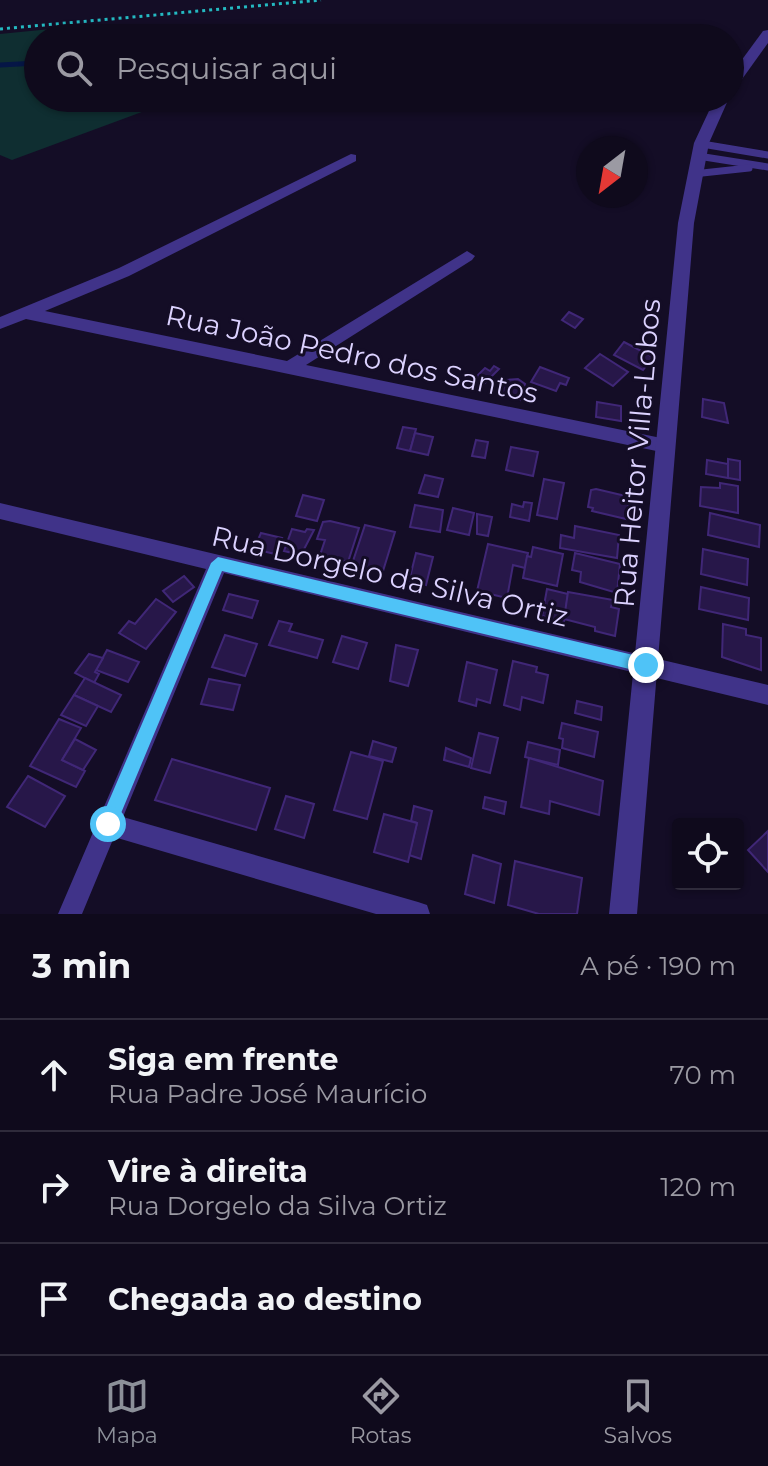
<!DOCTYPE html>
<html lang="pt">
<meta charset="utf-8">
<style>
:root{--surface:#0f0a1c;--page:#181325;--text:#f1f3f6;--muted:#9b9aa3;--line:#2f2b3b;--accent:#8c9099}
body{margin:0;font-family:Montserrat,sans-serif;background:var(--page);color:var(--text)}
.controls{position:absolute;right:24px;bottom:24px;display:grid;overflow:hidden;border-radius:8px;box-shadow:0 2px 6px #0004}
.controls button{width:72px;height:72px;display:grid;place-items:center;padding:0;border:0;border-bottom:2px solid var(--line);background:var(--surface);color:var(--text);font:40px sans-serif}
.compass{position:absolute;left:576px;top:136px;width:72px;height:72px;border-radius:50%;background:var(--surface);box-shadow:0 2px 6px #0004;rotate:211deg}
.stop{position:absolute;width:24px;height:24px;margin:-18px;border:6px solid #4fc3f7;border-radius:50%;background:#fff}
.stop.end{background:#4fc3f7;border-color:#fff;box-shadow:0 2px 8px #0008}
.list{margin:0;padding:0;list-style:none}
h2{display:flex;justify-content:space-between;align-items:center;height:104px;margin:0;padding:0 32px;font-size:34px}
h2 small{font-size:26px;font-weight:400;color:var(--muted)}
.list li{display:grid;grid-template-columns:52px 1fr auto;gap:24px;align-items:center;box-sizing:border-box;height:112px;padding:0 32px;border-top:2px solid var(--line)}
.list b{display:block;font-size:30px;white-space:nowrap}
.list p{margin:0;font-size:26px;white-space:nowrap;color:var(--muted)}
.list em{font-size:26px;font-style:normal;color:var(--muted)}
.icon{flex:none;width:44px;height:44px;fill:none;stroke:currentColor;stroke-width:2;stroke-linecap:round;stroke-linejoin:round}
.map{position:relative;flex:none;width:768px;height:914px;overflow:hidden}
.search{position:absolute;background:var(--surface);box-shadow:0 2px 6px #0004;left:24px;right:24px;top:24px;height:88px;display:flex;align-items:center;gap:20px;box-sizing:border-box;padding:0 28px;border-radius:44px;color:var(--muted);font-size:30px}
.sheet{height:440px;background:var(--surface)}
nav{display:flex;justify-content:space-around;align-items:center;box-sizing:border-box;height:112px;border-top:2px solid var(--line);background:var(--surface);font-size:22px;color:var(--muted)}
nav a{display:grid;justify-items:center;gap:4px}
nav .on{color:var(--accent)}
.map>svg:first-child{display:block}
</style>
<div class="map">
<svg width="768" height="914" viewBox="0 0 768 914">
<rect width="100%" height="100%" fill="#140d26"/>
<path fill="#0f2e31" d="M91 25H223L294 29 299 38H38V98H207L158 106 12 160 0 155V34Z"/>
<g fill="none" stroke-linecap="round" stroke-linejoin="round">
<path stroke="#051646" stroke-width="5" d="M0 65 38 63"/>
</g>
<g fill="#271749" stroke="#402777" stroke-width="2">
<path d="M569 312 583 319 575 328 562 320Z"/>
<path d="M624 342 653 357 643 370 614 355Z"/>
<path d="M600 354 628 372 613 386 585 368Z"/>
<path d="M494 366 499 369 483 385 474 379 485 368 490 371Z"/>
<path d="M540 367 569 378 566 385 560 383 556 391 531 382Z"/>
<path d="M518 379 525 384 520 400 500 394 506 380Z"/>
<path d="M703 399 724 403 728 423 702 417Z"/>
<path d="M597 402 621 406V421L596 417Z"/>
<path d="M403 427 416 429 410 451 397 448Z"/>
<path d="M415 433 433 437 428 455 410 451Z"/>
<path d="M476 440 488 442 485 458 472 456Z"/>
<path d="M511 447 538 452 533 476 506 470Z"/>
<path d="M728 459 740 461V480L728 478Z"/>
<path d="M707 460 728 464V478L706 474Z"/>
<path d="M425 475 443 479 438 497 419 493Z"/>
<path d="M544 479 564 483 557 519 537 515Z"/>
<path d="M720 483 738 486V513L700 506 701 487 720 488Z"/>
<path d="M596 489 630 497 626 519 592 511 593 508 588 507 591 490Z"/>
<path d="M303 495 324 500 317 521 296 516Z"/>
<path d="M524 502 532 503 529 521 510 517 512 504 523 507Z"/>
<path d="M415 505 443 510 440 532 410 527Z"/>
<path d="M453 508 474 513 469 535 447 530Z"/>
<path d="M710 513 760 525 759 547 708 535Z"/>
<path d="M477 514 492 517 488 536 477 534Z"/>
<path d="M330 521 359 528 348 562 320 555 325 540 317 539 323 522Z"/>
<path d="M365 525 395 532 383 571 352 564Z"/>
<path d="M575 526 619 535 617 558 560 548 561 535 574 538Z"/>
<path d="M292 529 305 532 307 529 314 530 301 555 284 551Z"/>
<path d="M261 533 282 538 275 554 254 549Z"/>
<path d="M488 544 528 553 525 568 513 565 507 598 477 591Z"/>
<path d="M533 547 563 554 557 586 523 578 527 556 531 557Z"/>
<path d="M703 549 748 559 747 585 701 574Z"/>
<path d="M416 553 433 557 426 585 409 581Z"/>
<path d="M575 553 620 564 617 593 580 582 581 572 572 570Z"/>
<path d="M184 576 194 587 173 602 163 591Z"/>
<path d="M701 587 749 598 748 620 699 609Z"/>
<path d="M547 589 568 594 564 622 542 616Z"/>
<path d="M568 592 613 600 611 607 619 609 615 636 595 631V627L564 619Z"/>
<path d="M229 594 258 601 252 618 223 610Z"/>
<path d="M156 599 176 612 146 649 119 633 129 621 135 624Z"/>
<path d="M279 621 292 624 289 631 323 640 317 658 269 645Z"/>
<path d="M723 624 746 629V635L761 638V670L722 657Z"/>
<path d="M225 635 257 644 245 676 212 667Z"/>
<path d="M342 636 367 643 358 669 333 662Z"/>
<path d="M396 645 418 650 408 686 390 681Z"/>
<path d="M107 650 139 662 128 682 96 670Z"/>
<path d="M89 654 103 658 95 672 99 674 94 683 75 673Z"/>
<path d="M513 661 537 667 536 672 548 675 543 703 522 697 520 710 504 705Z"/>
<path d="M467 662 497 670 490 703 477 699 476 706 459 701Z"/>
<path d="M85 678 121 695 111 712 74 695Z"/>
<path d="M209 679 240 685 233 710 201 704Z"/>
<path d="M74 695 98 706 86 726 61 715Z"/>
<path d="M577 701 602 707 601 720 575 713Z"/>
<path d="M59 719 81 728 62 760 85 771 76 787 30 766Z"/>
<path d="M562 723 598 732 594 757 562 748 563 739 559 738Z"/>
<path d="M479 733 498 738 490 773 471 768Z"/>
<path d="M75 739 96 750 83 770 62 760Z"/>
<path d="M373 741 396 748 392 762 369 756Z"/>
<path d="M528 742 560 750 558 765 525 757Z"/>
<path d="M446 748 471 758 469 767 444 760Z"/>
<path d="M351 752 383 761 367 819 334 810Z"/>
<path d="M529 758 603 781 599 815 550 801 549 814 521 807Z"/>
<path d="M172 759 270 788 256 830 155 800Z"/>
<path d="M28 776 65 796 45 827 7 807Z"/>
<path d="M286 796 314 804 304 838 275 829Z"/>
<path d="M485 797 506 802 504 814 483 808Z"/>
<path d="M414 806 432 811 421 859 409 855 417 823 411 821Z"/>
<path d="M384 814 417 823 408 862 374 852Z"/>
<path d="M768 831V872L748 850Z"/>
<path d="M473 855 501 864 494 903 465 894Z"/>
<path d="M515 861 582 878 577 914H539L508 905Z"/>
</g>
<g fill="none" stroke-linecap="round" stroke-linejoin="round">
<path stroke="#24b9c1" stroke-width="3" stroke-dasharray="3 4" stroke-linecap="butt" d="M0 29 321 0"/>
<g stroke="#403389" stroke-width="7">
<path d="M702 144 768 155"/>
<path d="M698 156 768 167"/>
<path d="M693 174 749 168"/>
</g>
<g fill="#403389" fill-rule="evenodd">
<path d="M351 154 356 155V161L129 276 45 311 287 361 467 251 475 256 472 260 306 365 666 439 672 441 675 446 672 451 666 453 26 319 0 329V317L119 268Z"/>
<path d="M0 503 768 685V705L224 573 123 817 418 902 427 905 430 914H376L114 837 82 914H58L206 569 0 519Z"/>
</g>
<g fill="#403389" fill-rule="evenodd">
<path d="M768 30V43L735 89 730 90V76L763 31Z"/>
<path d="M715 98H729L709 143 694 223 637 914H609L678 223 694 143Z"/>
</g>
</g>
<path fill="#4fc3f7" d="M218 557 646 658 653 665 646 673 222 571 114 830 108 833 102 830 99 824 211 563Z"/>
<g text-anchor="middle" stroke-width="6" stroke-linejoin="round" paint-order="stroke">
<g font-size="28" fill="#dcd2ff" stroke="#140d26">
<text transform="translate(352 354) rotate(12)" y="10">Rua João Pedro dos Santos</text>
<text transform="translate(637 453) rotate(-85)" y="10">Rua Heitor Villa-Lobos</text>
<text transform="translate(390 576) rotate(13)" y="10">Rua Dorgelo da Silva Ortiz</text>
</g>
</g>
</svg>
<div class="controls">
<button><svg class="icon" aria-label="locate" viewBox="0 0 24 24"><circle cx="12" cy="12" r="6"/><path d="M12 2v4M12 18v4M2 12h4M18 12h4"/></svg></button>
</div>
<svg class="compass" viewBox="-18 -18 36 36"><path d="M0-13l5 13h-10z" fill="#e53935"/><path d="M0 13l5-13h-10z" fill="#9b9aa3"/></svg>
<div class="stop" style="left:108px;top:824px"></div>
<div class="stop end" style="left:646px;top:665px"></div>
<div class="search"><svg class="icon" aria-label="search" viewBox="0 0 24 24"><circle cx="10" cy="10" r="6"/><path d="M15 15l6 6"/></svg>Pesquisar aqui</div>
</div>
<section class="sheet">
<h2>3 min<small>A pé · 190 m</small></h2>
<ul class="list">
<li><svg class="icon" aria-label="ahead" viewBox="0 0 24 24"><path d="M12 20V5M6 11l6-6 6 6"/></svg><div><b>Siga em frente</b><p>Rua Padre José Maurício</p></div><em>70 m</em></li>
<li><svg class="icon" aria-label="right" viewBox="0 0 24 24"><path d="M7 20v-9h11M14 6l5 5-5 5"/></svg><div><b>Vire à direita</b><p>Rua Dorgelo da Silva Ortiz</p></div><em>120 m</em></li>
<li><svg class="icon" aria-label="arrive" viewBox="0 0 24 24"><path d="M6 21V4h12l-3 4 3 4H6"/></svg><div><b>Chegada ao destino</b></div></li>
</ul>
</section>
<nav>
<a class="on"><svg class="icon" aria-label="map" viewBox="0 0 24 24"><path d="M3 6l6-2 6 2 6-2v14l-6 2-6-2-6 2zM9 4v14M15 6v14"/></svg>Mapa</a>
<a><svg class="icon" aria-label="directions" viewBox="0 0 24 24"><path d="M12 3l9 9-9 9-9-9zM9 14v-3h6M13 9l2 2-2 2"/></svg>Rotas</a>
<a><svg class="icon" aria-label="saved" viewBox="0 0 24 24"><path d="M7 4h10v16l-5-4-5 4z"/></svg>Salvos</a>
</nav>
